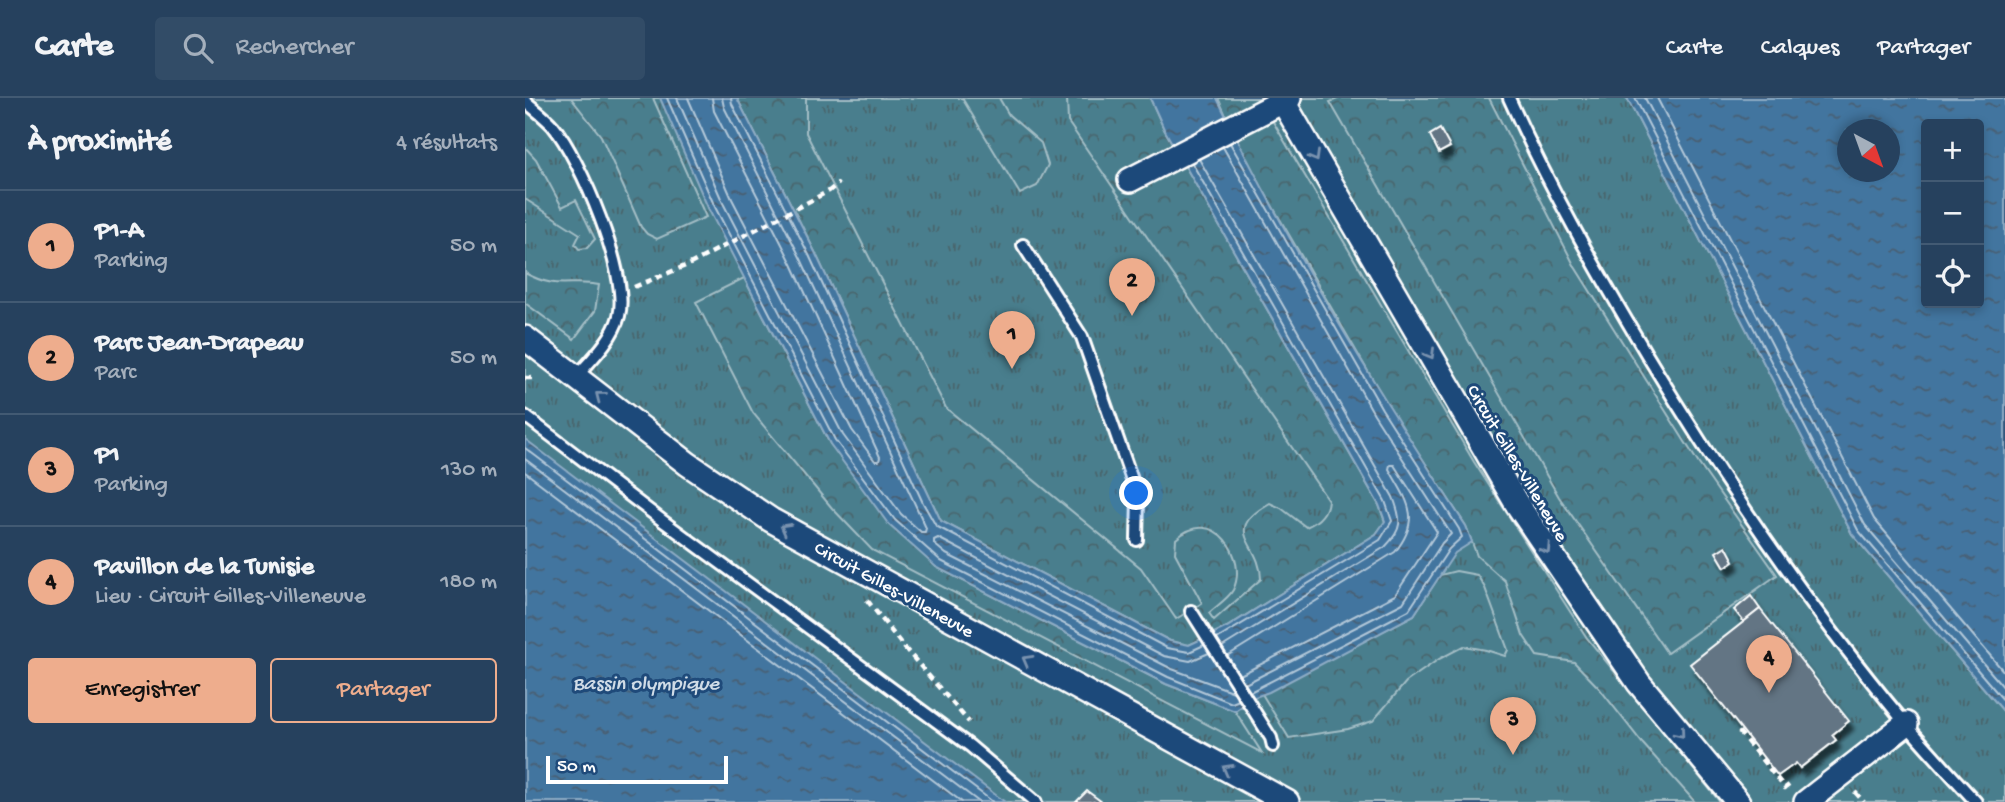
<!DOCTYPE html>
<html lang="fr">
<meta charset="utf-8">
<style>
:root{--surface:#26415e;--page:#324c67;--text:#f1f3f6;--muted:#a4afbc;--line:#425a73;--accent:#eead8d}
body{margin:0;font-family:"Gochi Hand",sans-serif;background:var(--page);color:var(--text)}
.controls{position:absolute;right:21px;top:21px;display:grid;overflow:hidden;border-radius:7px;box-shadow:0 4px 10px #0003}
.controls button{width:63px;height:63px;display:grid;place-items:center;padding:0;border:0;border-bottom:2px solid var(--line);background:var(--surface);color:var(--text);font:35px sans-serif}
.compass{position:absolute;left:1312px;top:21px;width:63px;height:63px;border-radius:50%;background:var(--surface);box-shadow:0 4px 10px #0003;rotate:139deg}
.scale{position:absolute;left:21px;bottom:18px;width:182px;box-sizing:border-box;padding-left:7px;border:4px solid #fff;border-top:0;font-size:19px;line-height:24px;white-space:nowrap;color:#fff;-webkit-text-stroke:5px #1f4a7a;paint-order:stroke}
.you{position:absolute;left:612px;top:396px;width:24px;height:24px;margin:-18px;border:5px solid #fff;border-radius:50%;background:#1a73e8;box-shadow:0 0 0 10px #1a73e833}
.badge{display:grid;place-items:center;width:46px;height:46px;border-radius:50%;background:var(--accent);color:#111;font-size:23px;font-weight:700}
.pin{position:absolute;translate:-50% -58px;filter:drop-shadow(0 2px 4px #0008)}
.pin::after{content:'';position:absolute;top:37px;width:24px;height:21px;background:inherit;clip-path:polygon(0 0,100% 0,50% 100%)}
.list{margin:0;padding:0;list-style:none}
h2{display:flex;justify-content:space-between;align-items:center;height:91px;margin:0;padding:0 28px;font-size:30px}
h2 small{font-size:23px;font-weight:400;color:var(--muted)}
.list li{display:grid;grid-template-columns:46px 1fr auto;gap:21px;align-items:center;box-sizing:border-box;height:112px;padding:0 28px;border-top:2px solid var(--line)}
.list b{display:block;font-size:26px;white-space:nowrap}
.list p{margin:0;font-size:23px;white-space:nowrap;color:var(--muted)}
.list em{font-size:23px;font-style:normal;color:var(--muted)}
.actions{display:flex;gap:14px;padding:21px 28px}
.actions a{flex:1;padding:16px 0;border:2px solid var(--accent);border-radius:7px;text-align:center;font-size:24px;color:var(--accent)}
.actions .main{background:var(--accent);color:#111}
.icon{flex:none;width:38px;height:38px;fill:none;stroke:currentColor;stroke-width:2;stroke-linecap:round;stroke-linejoin:round}
.map{position:relative;flex:none;width:1480px;height:704px;overflow:hidden}
header{display:flex;align-items:center;gap:42px;box-sizing:border-box;height:98px;padding:0 35px;background:var(--surface);border-bottom:2px solid var(--line)}
header strong{font-size:33px}
nav{display:flex;gap:38px;margin-inline-start:auto;font-size:24px}
.search{width:490px;height:63px;background:var(--page);display:flex;align-items:center;gap:18px;box-sizing:border-box;padding:0 24px;border-radius:7px;color:var(--muted);font-size:26px}
main{display:flex}
aside{flex:1;background:var(--surface)}
.map>svg:first-child{display:block}
</style>
<header>
<strong>Carte</strong>
<div class="search"><svg class="icon" aria-label="search" viewBox="0 0 24 24"><circle cx="10" cy="10" r="6"/><path d="M15 15l6 6"/></svg>Rechercher</div>
<nav><a>Carte</a><a>Calques</a><a>Partager</a></nav>
</header>
<main>
<aside>
<h2>À proximité<small>4 résultats</small></h2>
<ul class="list">
<li><span class="badge">1</span><div><b>P1-A</b><p>Parking</p></div><em>50 m</em></li>
<li><span class="badge">2</span><div><b>Parc Jean-Drapeau</b><p>Parc</p></div><em>50 m</em></li>
<li><span class="badge">3</span><div><b>P1</b><p>Parking</p></div><em>130 m</em></li>
<li><span class="badge">4</span><div><b>Pavillon de la Tunisie</b><p>Lieu · Circuit Gilles-Villeneuve</p></div><em>180 m</em></li>
</ul>
<div class="actions"><a class="main">Enregistrer</a><a>Partager</a></div>
</aside>
<div class="map">
<svg width="1480" height="704" viewBox="0 0 1480 704">
<defs>
<pattern id="grass-tufts" width="24" height="20" patternUnits="userSpaceOnUse" patternTransform="scale(1.75)"><rect width="24" height="20" fill="#497e8d"/><path d="M3 7l-1-3M5 7V3M7 7l1-3M15 17l-1-3M17 17v-4M19 17l1-3" fill="none" stroke="#4a656c"/></pattern>
<pattern id="forest-crowns" width="20" height="18" patternUnits="userSpaceOnUse" patternTransform="scale(1.75)"><rect width="20" height="18" fill="#497e8d"/><path d="M2 6a3 3 0 1 1 6 0M12 15a3 3 0 1 1 6 0" fill="none" stroke="#4a656c"/></pattern>
<pattern id="water-ripples" width="26" height="14" patternUnits="userSpaceOnUse" patternTransform="scale(1.75)"><rect width="26" height="14" fill="#42759f"/><path d="M2 4q2-2 4 0t4 0M15 11q2-2 4 0t4 0" fill="none" stroke="#485e71"/></pattern>
<filter id="shadow"><feDropShadow dx="4.5" dy="8" stdDeviation="2" flood-color="#0009"/></filter>
</defs>
<rect width="100%" height="100%" fill="#33577d"/>
<filter id="ink" filterUnits="userSpaceOnUse"><feTurbulence type="fractalNoise" baseFrequency=".0143" numOctaves="2"/><feDisplacementMap in="SourceGraphic" scale="14" xChannelSelector="R" yChannelSelector="G"/><feConvolveMatrix kernelMatrix="1 2 1 2 8 2 1 2 1" color-interpolation-filters="sRGB"/></filter>
<g filter="url(#ink)">
<path fill="url(#grass-tufts)" stroke="#a4bec6" stroke-width="2" d="M0 0H1102L1327 436 1480 615V704H0Z"/>
<g fill="url(#forest-crowns)" stroke="#a4bec6" stroke-width="2">
<path d="M46 0H128L181 119 132 141 122 136 116 129 76 38Z"/>
<path d="M212 0H281V35L421 310 616 470 651 521 677 505 650 455 651 441C689 406 724 461 708 492 703 501 691 508 684 515L689 522 736 481C736 444 694 434 745 405L756 410 781 429C793 424 802 416 803 402L543 24 542 0H625L639 31 854 407 860 424 851 436 702 529 664 547 645 543 416 423 290 154Z"/>
<path d="M437 0H474L484 17 516 45 523 67 512 88 495 96Z"/>
<path d="M693 0H734L949 364 1062 540 1195 704H1170L1118 646 1074 590 1049 564 1012 558 998 537 980 483 952 458 941 428 863 308 722 64Z"/>
<path d="M815 0H964L1050 169 1174 366 1252 477 1142 555 1034 399 805 4Z"/>
<path d="M0 49 11 61 37 109 51 102 70 141 62 150 54 151 50 146 55 136 0 101Z"/>
<path d="M0 175C33 193 43 181 74 187L70 213 49 241 0 205Z"/>
<path d="M219 180 305 346 411 469 641 586 710 613 737 655 347 452 307 410 228 315 171 204Z"/>
<path d="M931 473 952 477 960 490 983 552 980 558 961 552 939 548 914 561 881 584 848 623 823 631 764 640 737 596 889 517 915 477Z"/>
</g>
<g fill="url(#water-ripples)" stroke="#8eacc5" stroke-width="2" fill-rule="evenodd">
<path d="M135 0H212L290 154 416 423 645 543 664 547 702 529 851 436 860 423 854 407 639 31 625 0H692C763 148 851 290 941 428L947 444 930 455 889 517 744 594 730 599 710 613 641 586 411 469 364 427 305 346 184 112Z"/>
<path d="M1102 0H1480V615L1327 436ZM1454 26V205H1401V26ZM1322 32H1364V74H1322Z"/>
<path d="M0 341 480 704H0Z"/>
</g>
<g fill="none" stroke-linecap="round" stroke-linejoin="round">
<g stroke="#b3c8d9" stroke-width="2">
<path d="M142 0 190 109 310 342 370 422 416 463 643 579 707 605 714 602"/>
<path d="M152 0 198 105 318 337 376 416 396 434H400L401 430 276 161 199 9 197 0"/>
<path d="M163 0 207 101 327 332 350 363H354L355 359 267 166 189 13 187 0"/>
<path d="M206 0 207 6 284 157 398 405 411 428 642 550 664 554 679 547"/>
<path d="M1110 0 1333 432 1480 604"/>
<path d="M1120 0 1340 427 1480 591"/>
<path d="M1132 0 1349 421 1480 575"/>
<path d="M705 45 857 311 934 431 937 439 924 451 884 512 725 594"/>
<path d="M698 49 849 316 926 436 917 445 878 505 720 586"/>
<path d="M674 61 868 399C877 422 878 431 860 449L697 549"/>
<path d="M667 65 860 403 867 423 855 442 692 541"/>
<path d="M0 350 468 704"/>
<path d="M0 361 454 704"/>
<path d="M0 374 437 704"/>
<path d="M684 555 665 563 639 558 413 440 409 442V446L421 456 647 571 709 594"/>
<path d="M702 558 870 454C897 420 883 404 864 371L865 367H869L912 434 870 497 715 577"/>
</g>
</g>
<g fill="#637584" stroke="#fff" stroke-width="2" filter="url(#shadow)">
<path d="M915 31 925 49 914 55 905 37Z"/>
<path d="M1201 448 1209 463 1200 469 1191 454Z"/>
<path d="M1226 498 1235 511 1219 524 1209 512Z"/>
<path d="M1235 511 1324 623 1307 637 1311 642 1275 670 1271 665 1253 678 1165 566Z"/>
<path d="M562 693 577 704H551Z"/>
</g>
<g fill="none" stroke-linecap="round" stroke-linejoin="round">
<defs>
<g id="lane">
<path d="M984 0C1024 89 1072 173 1122 257 1199 385 1284 510 1380 625 1403 652 1427 678 1451 704"/>
<path d="M0 3C9 11 20 19 28 28 55 60 105 178 94 218 88 241 66 262 51 279"/>
<path d="M498 147 557 239 613 399 612 442"/>
<path d="M0 318 138 423 445 648 511 704"/>
<path d="M666 513 746 640 748 648"/>
</g>
<g id="street">
<path d="M756 0 992 406 1114 585 1213 704"/>
<path d="M605 82 764 0"/>
<path d="M0 240 163 366 246 422 762 704"/>
<path d="M1281 704 1381 626"/>
</g>
</defs>
<use href="#lane" stroke="#fff" stroke-width="16"/>
<use href="#street" stroke="#fff" stroke-width="28"/>
<g stroke="#fff" stroke-width="4.5" stroke-dasharray="7 5" stroke-linecap="butt">
<path d="M109 189 165 166 304 93 314 85"/>
<path d="M0 280H12"/>
<path d="M342 502 378 548 444 624"/>
<path d="M1217 634 1215 635 1260 690 1264 687"/>
<path d="M1330 694 1339 704"/>
</g>
<use href="#lane" stroke="#1f4a7a" stroke-width="10"/>
<use href="#street" stroke="#1f4a7a" stroke-width="23"/>
</g>
<defs><path id="oneway-chevron" d="M-2-3.5L2.5 0L-2 3.5" fill="none" stroke-width="1.6" stroke-linecap="round" stroke-linejoin="round" transform="scale(1.75)"/></defs>
<g stroke="#7992af">
<use href="#oneway-chevron" transform="translate(790 59) rotate(60)"/>
<use href="#oneway-chevron" transform="translate(905 256) rotate(60)"/>
<use href="#oneway-chevron" transform="translate(75 298) rotate(-142)"/>
<use href="#oneway-chevron" transform="translate(260 430) rotate(-151)"/>
<use href="#oneway-chevron" transform="translate(1021 451) rotate(57)"/>
<use href="#oneway-chevron" transform="translate(502 562) rotate(-151)"/>
<use href="#oneway-chevron" transform="translate(1155 635) rotate(50)"/>
<use href="#oneway-chevron" transform="translate(702 671) rotate(-151)"/>
</g>
</g>
<g text-anchor="middle" stroke-width="6" stroke-linejoin="round" paint-order="stroke">
<g font-size="19" fill="#fff" stroke="#1f4a7a">
<text transform="translate(994 364) rotate(59)" y="7">Circuit Gilles-Villeneuve</text>
<text transform="translate(370 490) rotate(29)" y="7">Circuit Gilles-Villeneuve</text>
</g>
<g font-size="21" font-style="italic" fill="#d0dce7" stroke="#1f4a7a">
<text x="121" y="591">Bassin olympique</text>
</g>
</g>
</svg>
<div class="controls">
<button>+</button>
<button>−</button>
<button><svg class="icon" aria-label="locate" viewBox="0 0 24 24"><circle cx="12" cy="12" r="6"/><path d="M12 2v4M12 18v4M2 12h4M18 12h4"/></svg></button>
</div>
<svg class="compass" viewBox="-18 -18 36 36"><path d="M0-13l5 13h-10z" fill="#e53935"/><path d="M0 13l5-13h-10z" fill="#a4afbc"/></svg>
<div class="scale">50 m</div>
<div class="you"></div>
<div class="pin badge" style="left:487px;top:271px">1</div>
<div class="pin badge" style="left:607px;top:218px">2</div>
<div class="pin badge" style="left:988px;top:657px">3</div>
<div class="pin badge" style="left:1244px;top:595px">4</div>
</div>
</main>
